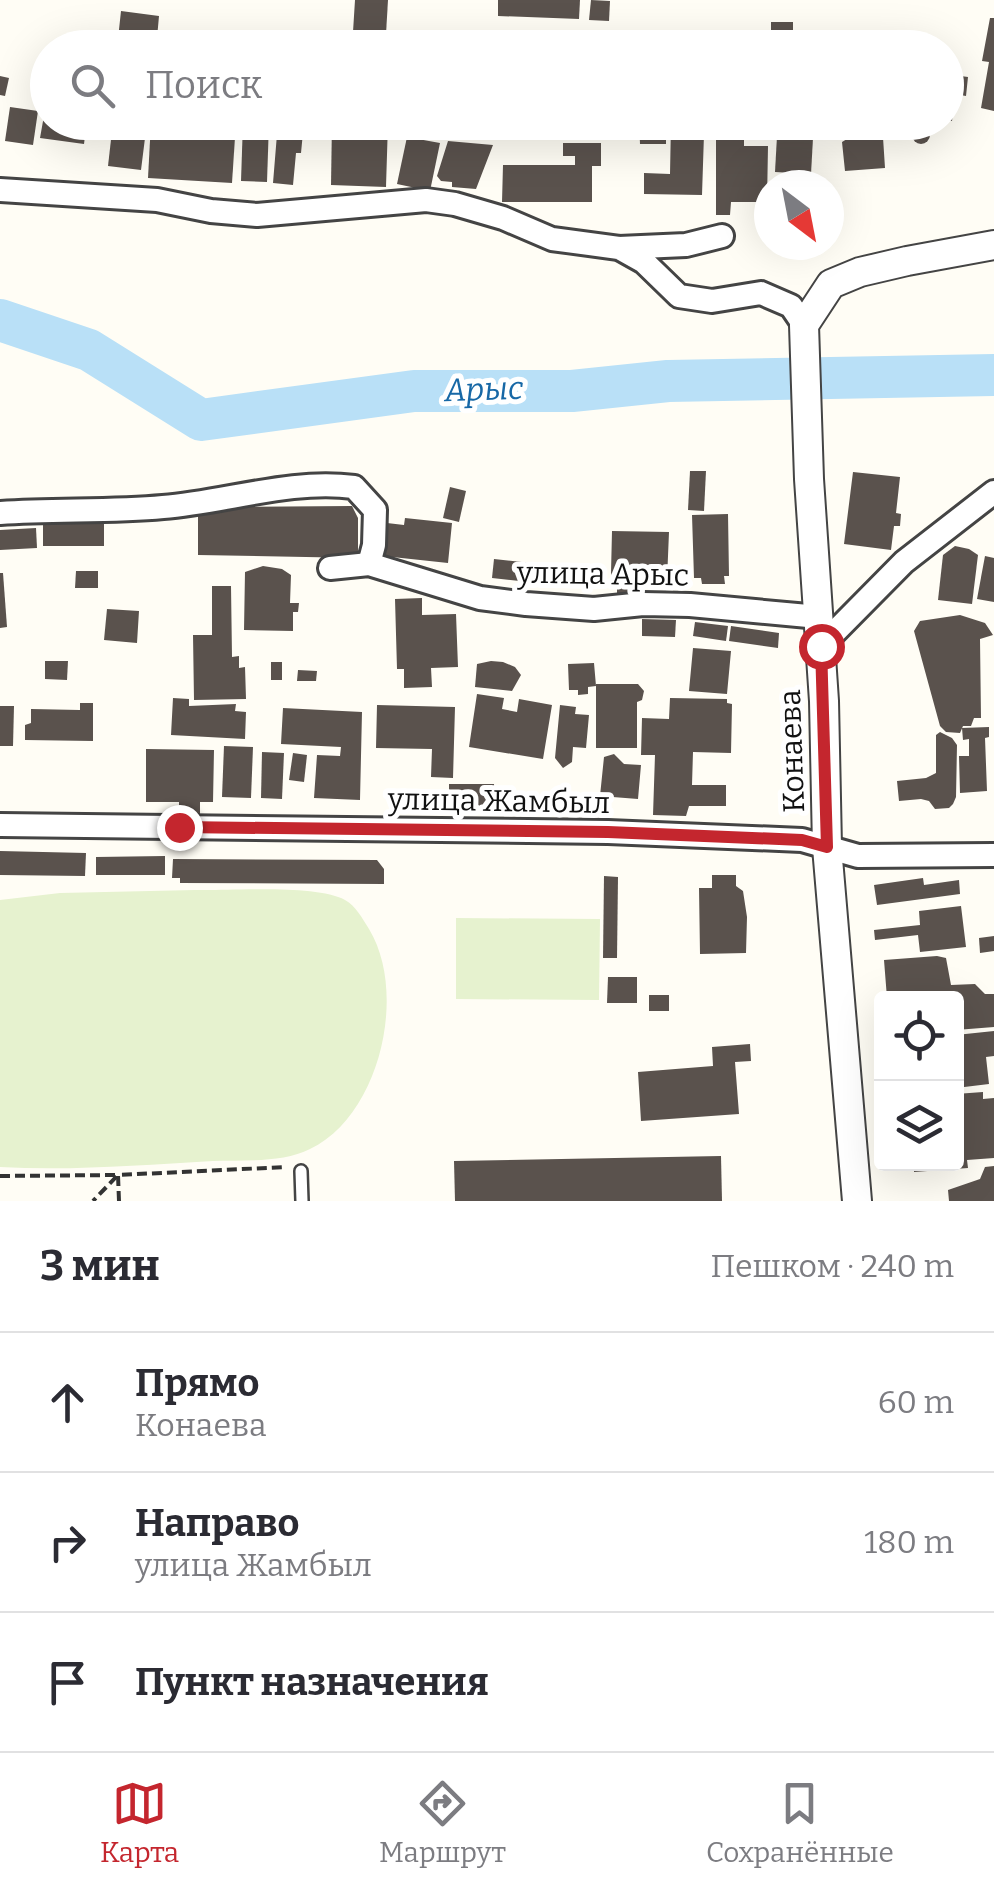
<!DOCTYPE html>
<html lang="ru">
<meta charset="utf-8">
<style>
:root{--surface:#fff;--page:#f7f7f7;--text:#2b2b33;--muted:#7c7c81;--line:#e1e1e2;--accent:#c4262e}
body{margin:0;font-family:Bitter,serif;background:var(--page);color:var(--text)}
.controls{position:absolute;right:30px;bottom:30px;display:grid;overflow:hidden;border-radius:10px;box-shadow:0 10px 40px #0002}
.controls button{width:90px;height:90px;display:grid;place-items:center;padding:0;border:0;border-bottom:2px solid var(--line);background:var(--surface);color:var(--text);font:50px sans-serif}
.compass{position:absolute;left:754px;top:170px;width:90px;height:90px;border-radius:50%;background:var(--surface);box-shadow:0 10px 40px #0002;rotate:148deg}
.stop{position:absolute;width:30px;height:30px;margin:-22px;border:8px solid #c4262e;border-radius:50%;background:#fff}
.stop.end{background:#c4262e;border-color:#fff;box-shadow:0 2px 10px #0008}
.list{margin:0;padding:0;list-style:none}
h2{display:flex;justify-content:space-between;align-items:center;height:130px;margin:0;padding:0 40px;font-size:42px}
h2 small{font-size:32px;font-weight:400;color:var(--muted)}
.list li{display:grid;grid-template-columns:65px 1fr auto;gap:30px;align-items:center;box-sizing:border-box;height:140px;padding:0 40px;border-top:2px solid var(--line)}
.list b{display:block;font-size:38px;white-space:nowrap}
.list p{margin:0;font-size:32px;white-space:nowrap;color:var(--muted)}
.list em{font-size:32px;font-style:normal;color:var(--muted)}
.icon{flex:none;width:55px;height:55px;fill:none;stroke:currentColor;stroke-width:2;stroke-linecap:round;stroke-linejoin:round}
.map{position:relative;flex:none;width:994px;height:1201px;overflow:hidden}
.search{position:absolute;background:var(--surface);box-shadow:0 10px 40px #0002;left:30px;right:30px;top:30px;height:110px;display:flex;align-items:center;gap:25px;box-sizing:border-box;padding:0 35px;border-radius:55px;color:var(--muted);font-size:38px}
.sheet{height:550px;background:var(--surface)}
nav{display:flex;justify-content:space-around;align-items:center;box-sizing:border-box;height:140px;border-top:2px solid var(--line);background:var(--surface);font-size:28px;color:var(--muted)}
nav a{display:grid;justify-items:center;gap:5px}
nav .on{color:var(--accent)}
.map>svg:first-child{display:block}
</style>
<div class="map">
<svg width="994" height="1201" viewBox="0 0 994 1201">
<rect width="100%" height="100%" fill="#fffdf5"/>
<g fill="#e6f2cf">
<path d="M195 890C231 891 316 884 345 900 356 906 362 918 369 929 408 993 380 1116 310 1149 283 1163 243 1160 213 1161 142 1165 71 1171 0 1167V900L60 893Z"/>
<path d="M456 918 600 919 599 1000 456 999Z"/>
</g>
<g fill="none" stroke-linecap="round" stroke-linejoin="round">
<path stroke="#b9e0f7" stroke-width="42" d="M0 320 89 350 201 420 414 391H572L668 381 994 375"/>
</g>
<g fill="#5a524d">
<path d="M355 0H388L386 34 353 32Z"/>
<path d="M498 0H580L579 19 498 16Z"/>
<path d="M591 0 610 1 609 21 589 20Z"/>
<path d="M121 11 159 16 157 38 192 41V48H117Z"/>
<path d="M990 18H994V111L981 108 989 62 982 61Z"/>
<rect x="771" y="22" width="22" height="26"/>
<path d="M248 31 286 32 285 48H247Z"/>
<path d="M45 73 48 122H105L104 131 86 128 84 144 40 138 45 110 40 109Z"/>
<path d="M946 74 968 77 966 96 955 94 952 121 946 120Z"/>
<path d="M0 76 9 78 5 96 0 95Z"/>
<path d="M10 107 38 111 33 145 5 141Z"/>
<path d="M113 122H147L141 170 108 166Z"/>
<path d="M151 122H236L232 183 148 178Z"/>
<path d="M243 122H269L267 182 241 181Z"/>
<path d="M278 122H304L301 153H296L293 185 273 183Z"/>
<path d="M332 122H388L386 187 331 185Z"/>
<path d="M639 122H666V144H640Z"/>
<path d="M671 122H691V133L704 134 702 195 644 194V173L670 174Z"/>
<path d="M716 122H744V146H768L767 202H731L730 215H716Z"/>
<path d="M846 122H882L885 168 845 171 842 142 847 139Z"/>
<circle cx="921" cy="135" r="9"/>
<path d="M777 136 813 138 811 174 775 172Z"/>
<path d="M407 137 440 143 430 191 397 184Z"/>
<path d="M448 141 493 145 476 189 452 187V182L441 181 437 176Z"/>
<path d="M563 143H601V166H592V202H502L503 165H575V156H563Z"/>
<path d="M690 471H706L704 511 688 510Z"/>
<path d="M853 472 900 477 896 513 901 514 900 526H894L891 550 844 544Z"/>
<path d="M450 487 466 491 459 522 443 518Z"/>
<path d="M352 506 358 518V558L198 555V514H205V507Z"/>
<path d="M728 514 729 576H724L725 584H702L701 578H694L692 515Z"/>
<path d="M405 518 452 523 448 563 383 556 387 523 404 525Z"/>
<rect x="43" y="524" width="61" height="22"/>
<path d="M36 528 37 548 0 550V530Z"/>
<path d="M612 531 669 532 667 580H638V598L617 597V578L613 579 611 573Z"/>
<path d="M955 546 969 549 978 555 972 604 938 600 943 555Z"/>
<path d="M985 556 994 558V602L977 599Z"/>
<path d="M494 559 531 563 529 582 492 578Z"/>
<path d="M263 566 282 569 291 575 290 603H299L298 612H293V631L244 630 245 572Z"/>
<path d="M76 571H98V588H75Z"/>
<path d="M0 573H3L7 627 0 628Z"/>
<path d="M212 586H231L232 657 239 656V668L245 667 246 699 194 700 193 635H212Z"/>
<path d="M422 598V615L456 614 458 667 431 668 432 687 404 688V669H397L395 599Z"/>
<path d="M107 609 139 611 137 643 104 640Z"/>
<path d="M960 615 985 623 993 635 980 639 981 718H974L971 726H963L960 733 946 732 940 726 914 631 920 621Z"/>
<path d="M642 619 676 620 675 637 642 636Z"/>
<path d="M695 622 728 626 726 641 693 636Z"/>
<path d="M731 626 779 633 778 648 729 641Z"/>
<path d="M693 648 731 651 727 694 689 691Z"/>
<path d="M45 661H68L67 680 45 679Z"/>
<path d="M491 661 503 662 515 667 521 675 512 691 475 687 477 664Z"/>
<rect x="271" y="662" width="11" height="18"/>
<path d="M594 663 596 686 588 687V694L578 695V690H569L568 664Z"/>
<path d="M298 670 317 671 316 681H297Z"/>
<path d="M596 684H638L644 691 642 700 637 702V748H596Z"/>
<path d="M477 694 504 698 502 709 517 712 519 699 552 705 543 759 469 747Z"/>
<path d="M173 698 189 699V706L236 704 235 711 246 712 245 739 171 735Z"/>
<path d="M670 698 727 699V703L732 704 731 753 693 752 692 785H726V806H689L686 816 653 815 655 755H641L642 718 669 719Z"/>
<path d="M80 703H93V741L25 740V725L31 723V709L80 710Z"/>
<path d="M377 705 455 707 453 778 431 777 432 749 376 748Z"/>
<path d="M560 705 576 707 575 714 589 715 586 748 573 747 572 762 563 768 555 758Z"/>
<path d="M0 706H14L13 746H0Z"/>
<path d="M283 708 362 712 360 800 314 798 317 755 340 756 341 747 281 744Z"/>
<path d="M989 727V737L985 738 987 791 960 793 959 756H969V739L963 740 962 728Z"/>
<path d="M940 732 952 738 957 745 956 797 953 804 949 808 935 809 929 801 921 799 899 801 897 781 926 778 936 773V735Z"/>
<path d="M224 746 253 747 251 798 222 797Z"/>
<path d="M146 749 214 750 213 802H200V815H179V802H146Z"/>
<path d="M262 752 284 753 282 799 261 798Z"/>
<path d="M293 753 307 755 304 782 289 780Z"/>
<path d="M614 754 624 764 641 765 638 799 600 796 604 757Z"/>
<path d="M449 784H494L495 807H449Z"/>
<path d="M0 851 86 853 85 876 0 875Z"/>
<path d="M165 856V875H96V857Z"/>
<path d="M173 859 377 860 384 869V884L180 883V878H172Z"/>
<path d="M712 875H736V886L743 891 747 917 746 953 700 954 699 888H712Z"/>
<path d="M604 876 618 877 617 958H603Z"/>
<path d="M923 878 924 885 959 880 960 894 877 905 874 885Z"/>
<path d="M961 906 966 947 920 952 918 935 875 940 874 930 920 925 919 911Z"/>
<path d="M994 936V951L980 953 979 938Z"/>
<path d="M937 956 946 958 951 985 975 984 985 994H994V1027L956 1030V998H887L884 960Z"/>
<path d="M608 977H637V1003H607Z"/>
<rect x="649" y="995" width="20" height="16"/>
<path d="M994 1031V1056L986 1057 989 1084 956 1088V1035Z"/>
<path d="M750 1044 751 1061 735 1062 739 1114 641 1121 638 1072 713 1066 712 1047Z"/>
<path d="M983 1092V1099L994 1098V1158L967 1160 968 1168 914 1172V1164H956V1094Z"/>
<path d="M721 1156 722 1201H455L454 1161Z"/>
<path d="M994 1166V1201H949L948 1190 980 1179 985 1167Z"/>
</g>
<g fill="none" stroke-linecap="round" stroke-linejoin="round">
<defs>
<path id="service" d="M301 1171 302 1201"/>
<g id="minor">
<path d="M0 190 157 200 211 211 257 215 426 200 455 204 503 218 552 239 619 248 644 262 679 296 712 301 761 293 791 306 804 325"/>
<path d="M619 248 686 245 722 236"/>
<path d="M0 513C54 509 109 512 163 507 227 502 289 479 354 487L375 510 374 545 369 564"/>
<path d="M330 568 369 564 480 598 526 604 594 609 643 604 690 605 819 617"/>
<path d="M821 646 904 562 994 492"/>
<path d="M0 825 608 832 802 840 858 856 994 855"/>
</g>
<path id="tertiary" d="M857 1201 827 847 824 701 809 479 804 325 831 284 860 272 907 261 994 245"/>
</defs>
<use href="#service" stroke="#444" stroke-width="16"/>
<use href="#minor" stroke="#444" stroke-width="28"/>
<use href="#tertiary" stroke="#444" stroke-width="32"/>
<g stroke="#333" stroke-width="4" stroke-dasharray="10 5" stroke-linecap="butt">
<path d="M0 1176 118 1175 93 1201"/>
<path d="M119 1201 118 1175 286 1167"/>
</g>
<use href="#service" stroke="#fff" stroke-width="11"/>
<use href="#minor" stroke="#fff" stroke-width="22"/>
<use href="#tertiary" stroke="#fff" stroke-width="28"/>
</g>
<g fill="none" stroke-linecap="round" stroke-linejoin="round">
<path stroke="#c4262e" stroke-width="12" d="M179 827 608 832 802 840 827 847 821 646"/>
</g>
<g text-anchor="middle" stroke-width="10" stroke-linejoin="round" paint-order="stroke">
<g font-size="30" fill="#111" stroke="#fff">
<text transform="translate(603 574) rotate(1)" y="10">улица Арыс</text>
<text transform="translate(792 751) rotate(-92)" y="10">Конаева</text>
<text transform="translate(499 801) rotate(1)" y="10">улица Жамбыл</text>
</g>
<g font-size="32" font-style="italic" fill="#1768a6" stroke="#fff">
<text transform="translate(484 389) rotate(-2)" y="11">Арыс</text>
</g>
</g>
</svg>
<div class="controls">
<button><svg class="icon" aria-label="locate" viewBox="0 0 24 24"><circle cx="12" cy="12" r="6"/><path d="M12 2v4M12 18v4M2 12h4M18 12h4"/></svg></button>
<button><svg class="icon" aria-label="layers" viewBox="0 0 24 24"><path d="M12 4l9 5-9 5-9-5zM3 14l9 5 9-5"/></svg></button>
</div>
<svg class="compass" viewBox="-18 -18 36 36"><path d="M0-13l5 13h-10z" fill="#e53935"/><path d="M0 13l5-13h-10z" fill="#7c7c81"/></svg>
<div class="stop" style="left:821px;top:646px"></div>
<div class="stop end" style="left:179px;top:827px"></div>
<div class="search"><svg class="icon" aria-label="search" viewBox="0 0 24 24"><circle cx="10" cy="10" r="6"/><path d="M15 15l6 6"/></svg>Поиск</div>
</div>
<section class="sheet">
<h2>3 мин<small>Пешком · 240 m</small></h2>
<ul class="list">
<li><svg class="icon" aria-label="ahead" viewBox="0 0 24 24"><path d="M12 20V5M6 11l6-6 6 6"/></svg><div><b>Прямо</b><p>Конаева</p></div><em>60 m</em></li>
<li><svg class="icon" aria-label="right" viewBox="0 0 24 24"><path d="M7 20v-9h11M14 6l5 5-5 5"/></svg><div><b>Направо</b><p>улица Жамбыл</p></div><em>180 m</em></li>
<li><svg class="icon" aria-label="arrive" viewBox="0 0 24 24"><path d="M6 21V4h12l-3 4 3 4H6"/></svg><div><b>Пункт назначения</b></div></li>
</ul>
</section>
<nav>
<a class="on"><svg class="icon" aria-label="map" viewBox="0 0 24 24"><path d="M3 6l6-2 6 2 6-2v14l-6 2-6-2-6 2zM9 4v14M15 6v14"/></svg>Карта</a>
<a><svg class="icon" aria-label="directions" viewBox="0 0 24 24"><path d="M12 3l9 9-9 9-9-9zM9 14v-3h6M13 9l2 2-2 2"/></svg>Маршрут</a>
<a><svg class="icon" aria-label="saved" viewBox="0 0 24 24"><path d="M7 4h10v16l-5-4-5 4z"/></svg>Сохранённые</a>
</nav>
